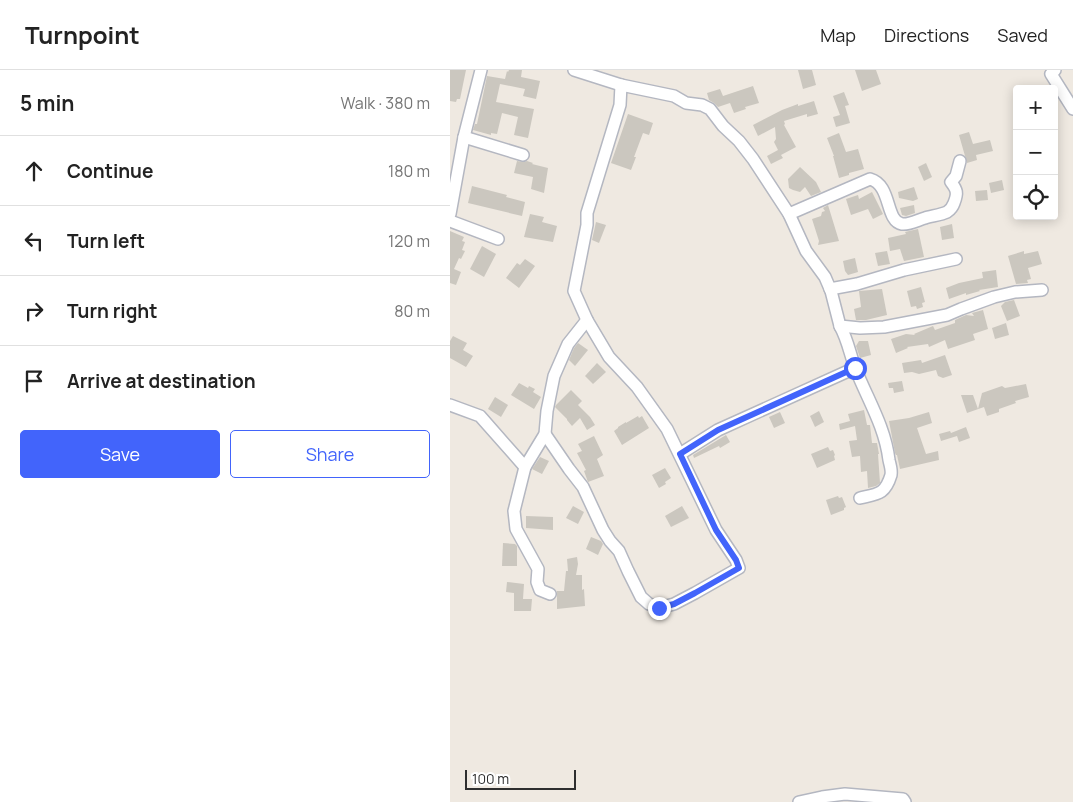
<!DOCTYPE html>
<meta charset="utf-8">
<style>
:root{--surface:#fff;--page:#f2f2f2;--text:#222;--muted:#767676;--line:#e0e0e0;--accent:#4264fb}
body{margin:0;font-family:Manrope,sans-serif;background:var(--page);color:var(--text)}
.controls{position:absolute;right:15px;top:15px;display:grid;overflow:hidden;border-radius:5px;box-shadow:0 2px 12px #0003}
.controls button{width:45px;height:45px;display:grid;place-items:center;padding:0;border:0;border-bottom:1px solid var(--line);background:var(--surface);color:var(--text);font:25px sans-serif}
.scale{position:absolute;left:15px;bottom:12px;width:111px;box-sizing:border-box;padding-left:5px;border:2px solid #2e2e2e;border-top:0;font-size:14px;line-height:18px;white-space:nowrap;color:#2e2e2e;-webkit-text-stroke:4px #fff;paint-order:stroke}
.stop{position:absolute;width:15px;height:15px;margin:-11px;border:4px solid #4264fb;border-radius:50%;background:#fff}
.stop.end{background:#4264fb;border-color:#fff;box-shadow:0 1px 5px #0008}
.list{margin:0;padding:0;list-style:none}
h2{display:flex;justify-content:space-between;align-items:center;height:65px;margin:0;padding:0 20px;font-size:21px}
h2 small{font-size:16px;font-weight:400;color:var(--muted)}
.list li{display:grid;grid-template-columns:32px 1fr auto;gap:15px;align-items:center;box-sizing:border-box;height:70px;padding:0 20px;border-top:1px solid var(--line)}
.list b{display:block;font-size:19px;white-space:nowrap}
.list em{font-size:16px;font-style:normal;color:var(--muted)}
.actions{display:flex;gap:10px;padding:15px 20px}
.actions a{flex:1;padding:11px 0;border:1px solid var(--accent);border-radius:5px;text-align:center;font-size:18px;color:var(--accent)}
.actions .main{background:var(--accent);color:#fff}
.icon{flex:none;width:28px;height:28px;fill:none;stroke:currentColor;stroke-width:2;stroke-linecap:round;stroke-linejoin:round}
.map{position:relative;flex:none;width:623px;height:732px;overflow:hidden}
header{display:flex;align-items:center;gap:30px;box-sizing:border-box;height:70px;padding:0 25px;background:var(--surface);border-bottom:1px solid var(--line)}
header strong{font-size:24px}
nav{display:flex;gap:28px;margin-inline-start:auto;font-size:18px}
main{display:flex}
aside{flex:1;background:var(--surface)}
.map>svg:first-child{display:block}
</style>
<header>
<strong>Turnpoint</strong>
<nav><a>Map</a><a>Directions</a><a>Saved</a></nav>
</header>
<main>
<aside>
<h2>5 min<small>Walk · 380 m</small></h2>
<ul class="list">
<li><svg class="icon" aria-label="ahead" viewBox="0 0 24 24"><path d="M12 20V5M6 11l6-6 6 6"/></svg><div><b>Continue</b></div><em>180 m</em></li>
<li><svg class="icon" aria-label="left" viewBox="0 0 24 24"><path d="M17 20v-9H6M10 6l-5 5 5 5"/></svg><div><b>Turn left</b></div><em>120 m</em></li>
<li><svg class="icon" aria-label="right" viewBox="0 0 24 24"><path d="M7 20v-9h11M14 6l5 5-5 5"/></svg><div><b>Turn right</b></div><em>80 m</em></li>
<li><svg class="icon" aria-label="arrive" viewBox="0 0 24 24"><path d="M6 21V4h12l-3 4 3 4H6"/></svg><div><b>Arrive at destination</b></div></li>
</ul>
<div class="actions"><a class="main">Save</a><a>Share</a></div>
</aside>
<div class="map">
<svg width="623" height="732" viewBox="0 0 623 732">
<rect width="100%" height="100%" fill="#efe9e1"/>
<g fill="#cbc7bf">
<path d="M0 0H16L10 29H7L6 32 0 31Z"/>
<path d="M59 0H72L71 7 90 11 86 29 73 26 75 19 50 14 46 32 84 39 78 68 64 65 68 47 52 43 47 64 41 63V65L23 60 25 54H27L37 6 55 9 57 1 58 2Z"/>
<path d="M348 0H362L366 15 353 19Z"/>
<path d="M405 0H426L431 14 412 21Z"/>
<path d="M303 16 309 33 295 37 296 39 284 43 280 33 268 37 264 33 259 30 257 23 270 19 273 26Z"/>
<path d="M394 22 399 35 395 36 400 53 386 57 383 47 390 45 383 26Z"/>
<path d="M364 31 368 44 357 47V44L334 51 335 54 334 55 346 77 331 85 333 88 321 94 317 86 328 80 324 72 326 69 325 57 308 66 303 55 332 40 348 34V36Z"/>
<path d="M178 44 203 53 199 65 193 63 184 87H186L181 100 161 93Z"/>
<path d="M519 62 523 74 540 70 543 81 526 85 527 90 517 93 509 65Z"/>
<path d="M389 63 396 82 408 79 414 99 399 103V105L389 108 383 86H384L377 68Z"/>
<path d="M67 91 74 92 77 91 83 93 82 94 98 98 94 123 81 119 83 107 64 103Z"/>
<path d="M476 93 482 107 474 111 468 97Z"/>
<path d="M350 97 366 112 371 122 361 126 355 117 350 122 343 120 339 118 338 109Z"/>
<path d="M552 110 554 120 541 123 539 113Z"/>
<path d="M22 116 57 125 56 127 75 132 72 146 18 133Z"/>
<path d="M464 117 468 129 463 131 449 128 448 122Z"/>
<path d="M537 120 538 130 526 131 525 121Z"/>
<path d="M422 122 433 144 423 149 418 139 401 145 396 129 408 125 409 129Z"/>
<path d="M378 135 389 171 368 175 369 171 362 149 371 146 372 142 375 141 373 138Z"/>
<path d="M464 135 465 143 456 146 452 145 450 138Z"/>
<path d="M80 144 94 147 92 152 107 156 103 172 74 167Z"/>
<path d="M146 152 156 155 149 173 142 170Z"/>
<path d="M502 154 504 168 492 170 490 157Z"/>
<path d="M468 159 474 187 454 191 450 179 440 181 438 168 456 164 455 162Z"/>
<path d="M0 161 14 167 12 171 15 172 12 180 15 181 11 189 9 188 4 199 11 202 6 215 0 213Z"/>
<path d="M32 176 46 184 34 207 20 199Z"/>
<path d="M437 181 440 194 428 196 425 183Z"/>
<path d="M574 181V184L588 181 592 194 578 198 581 209 577 210 578 213 566 214 558 186Z"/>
<path d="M405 188 408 202 398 205 395 201 393 191Z"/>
<path d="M75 189 85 196 69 218 56 208 67 193 70 195Z"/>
<path d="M546 200 548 217 529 220 530 221 516 225V223L499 229 496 218 509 213 533 208 532 202Z"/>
<path d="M471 217 475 232 472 233 473 237 467 239 466 236 461 237 457 221Z"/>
<path d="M432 219 437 245 416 250H406L404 239 411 237 409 221Z"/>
<path d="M564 230 570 246 557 251 551 236 555 232Z"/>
<path d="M533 240 538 259 523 264 525 270 498 279 495 270 479 277 478 274 457 277 458 278 446 283 441 269 456 264 465 265 464 264 483 256 485 260 505 253V250L516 245 524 246 522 243Z"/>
<path d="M556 253 559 265 545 269 542 258Z"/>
<path d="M3 266 17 273 13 280 23 286 16 297 0 288V271Z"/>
<path d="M409 271H418L421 285 410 288 406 276Z"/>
<path d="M128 273 138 280 125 296 119 290 124 278Z"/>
<path d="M495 285 502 305 493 308 488 306 486 300 469 304 462 302 454 303 452 293 471 290 472 293Z"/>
<path d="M147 293 156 302 143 314 135 306Z"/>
<path d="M452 311 454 321 444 323 443 318H439L438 313Z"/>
<path d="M69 313 78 318 79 316 85 319 83 322 91 327 84 339 61 325Z"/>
<path d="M576 314 579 327 565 331 566 333 549 339V342L537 346 534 337 517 343 511 325H523L528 339 532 323 552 316 555 318Z"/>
<path d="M121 320 132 331 128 335 140 347 145 355 137 360 130 348 122 356 117 350V349L105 337 106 335Z"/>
<path d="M45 327 58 335 51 347 38 339Z"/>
<path d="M414 340 417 355H420L422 373H427L429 384H428L430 413 426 416 418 418 417 401 411 402 410 386 402 387 399 371 407 370 405 356 390 360 389 354 400 351 398 344Z"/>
<path d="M369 341 374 352 365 357 360 346Z"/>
<path d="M330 342 335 353 324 358 319 347Z"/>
<path d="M479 342 482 353 467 358 476 384 488 381 489 390 450 399 447 385H446L445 383 439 351 459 348Z"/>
<path d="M188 346 189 348 192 346 199 358 172 375 164 361 168 358V357L176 352V353Z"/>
<path d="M516 357 520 368 509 372 507 366 491 371 489 364 500 361 501 363Z"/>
<path d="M276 365 280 372 270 378 269 376 244 388 243 385Z"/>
<path d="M144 366 153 385 147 389 154 406 138 412 134 401 136 400 127 383 132 381 128 374Z"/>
<path d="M378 377 380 381 383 380 385 385 384 386 385 390 367 398 361 384Z"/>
<path d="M90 387 99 391 92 404 82 399Z"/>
<path d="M215 398 221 408 215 412 216 414 209 418 202 405Z"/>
<path d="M388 426 389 428 392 427 396 437 394 438V440L381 445 376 430Z"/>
<path d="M123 436 134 442 128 454 116 448Z"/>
<path d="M232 436 239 448 221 457 215 446Z"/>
<path d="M76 446 103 447V460L76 458Z"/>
<path d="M141 467 151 471 153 474 148 485 136 479Z"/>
<path d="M53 473 65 474 67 476V496H52Z"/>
<path d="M127 487 128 494 126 505H132V520L134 519 135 536 107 539V521H114L116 501H118L117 489Z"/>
<path d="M57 512 74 514 73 529H82L81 541H64V523L56 522Z"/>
</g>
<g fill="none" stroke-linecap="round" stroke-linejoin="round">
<defs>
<g id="minor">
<path d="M605 0 601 4 623 39"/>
<path d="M171 15 224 26 236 33 252 35 260 39 273 56 289 71 303 89 339 144 356 181 375 207 381 221 390 256 410 258 434 257 497 245 511 239 544 227 565 222 592 220"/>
<path d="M14 67 73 85"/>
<path d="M0 144 14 67 31 0"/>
<path d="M339 144 420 109C442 115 435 151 452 154 459 155 468 150 475 148 481 146 491 145 497 142 500 140 503 136 504 133 508 123 507 120 501 112L506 106 510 91"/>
<path d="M0 151 48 169"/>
<path d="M380 219 407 214 454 200 506 189"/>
<path d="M390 256C398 270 400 285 406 300 418 330 435 357 439 390 440 395 442 400 441 405 435 425 427 424 410 428"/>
<path d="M0 335 30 346 75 397 95 364 97 341 104 306 118 274 137 250"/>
<path d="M95 364 119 399 133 417 153 460 160 471 169 481 178 501 191 527 199 534 209 538 224 534 245 523 289 498 286 490 266 460 217 359 187 317 159 287 137 250 124 221 137 155V143L170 35 171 15 124 0"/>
<path d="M230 384 268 360 405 298"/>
<path d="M75 397 64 441 66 459 88 499 87 512 90 520 100 524"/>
<path d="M349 732 372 727 395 724 453 729 455 732"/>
</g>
</defs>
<use href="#minor" stroke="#b4b7c1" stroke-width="14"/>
<use href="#minor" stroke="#fff" stroke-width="11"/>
</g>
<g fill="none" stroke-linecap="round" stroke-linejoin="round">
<path stroke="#4264fb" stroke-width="6" d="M209 538 224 534 245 523 289 498 286 490 266 460 230 384 268 360 405 298"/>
</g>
</svg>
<div class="controls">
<button>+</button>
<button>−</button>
<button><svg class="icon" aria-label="locate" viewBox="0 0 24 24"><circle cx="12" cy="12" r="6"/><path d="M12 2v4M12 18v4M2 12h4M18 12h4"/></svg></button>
</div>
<div class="scale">100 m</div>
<div class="stop" style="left:405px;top:298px"></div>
<div class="stop end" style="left:209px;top:538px"></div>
</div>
</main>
